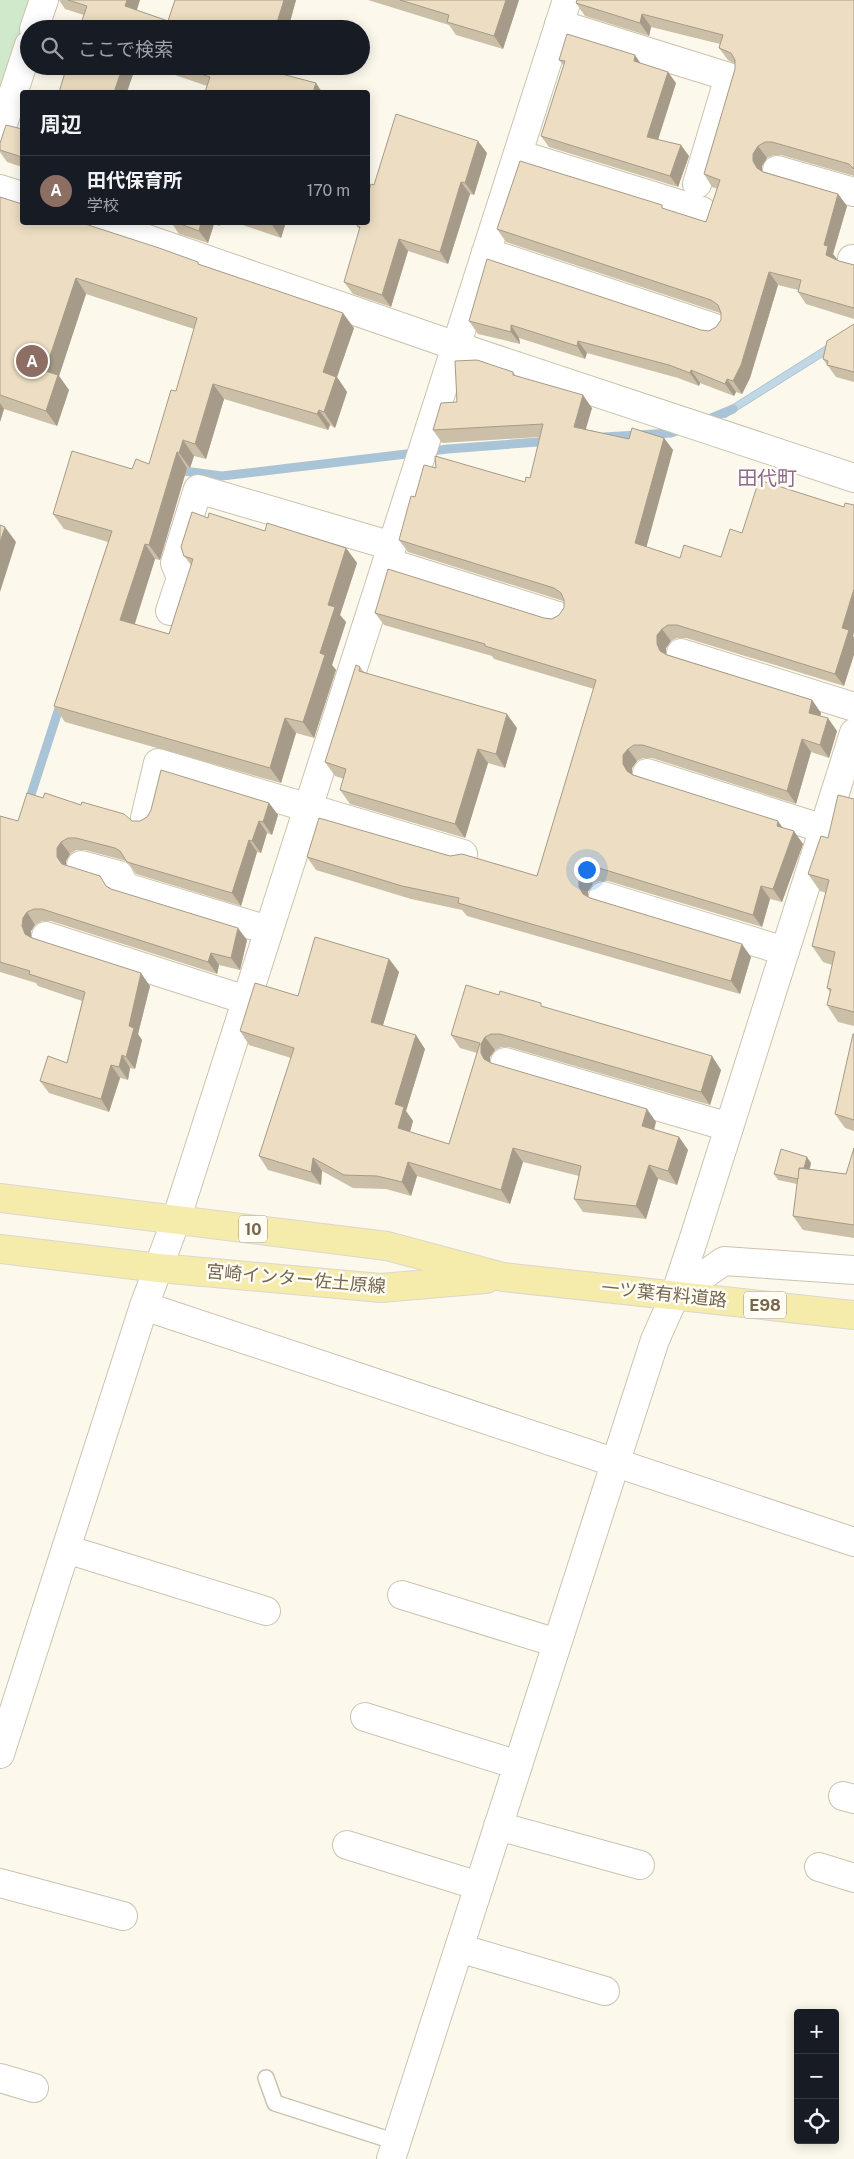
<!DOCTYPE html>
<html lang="ja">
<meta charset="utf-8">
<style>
:root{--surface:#171b24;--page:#20242c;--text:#f1f3f6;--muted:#9ea1a6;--line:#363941;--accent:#dc965b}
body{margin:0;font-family:"Public Sans","Noto Sans JP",sans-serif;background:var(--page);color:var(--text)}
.controls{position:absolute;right:15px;bottom:15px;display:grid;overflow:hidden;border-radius:5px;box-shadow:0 2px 12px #0003}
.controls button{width:45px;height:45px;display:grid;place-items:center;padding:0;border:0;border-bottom:1px solid var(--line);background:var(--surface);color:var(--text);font:25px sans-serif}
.you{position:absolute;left:586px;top:869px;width:18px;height:18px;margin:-12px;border:4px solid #fff;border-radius:50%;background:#1a73e8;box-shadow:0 0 0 8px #1a73e833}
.badge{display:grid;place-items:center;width:32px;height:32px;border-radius:50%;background:var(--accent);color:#fff;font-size:16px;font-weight:700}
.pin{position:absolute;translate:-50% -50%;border:2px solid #fff;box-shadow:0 1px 5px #0006}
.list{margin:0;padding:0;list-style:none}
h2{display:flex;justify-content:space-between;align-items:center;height:65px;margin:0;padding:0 20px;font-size:21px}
h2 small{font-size:16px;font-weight:400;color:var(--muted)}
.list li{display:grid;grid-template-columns:32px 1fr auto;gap:15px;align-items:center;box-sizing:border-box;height:70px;padding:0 20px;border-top:1px solid var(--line)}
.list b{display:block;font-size:19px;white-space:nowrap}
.list p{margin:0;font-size:16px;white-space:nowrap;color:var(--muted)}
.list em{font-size:16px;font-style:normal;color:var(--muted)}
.icon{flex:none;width:28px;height:28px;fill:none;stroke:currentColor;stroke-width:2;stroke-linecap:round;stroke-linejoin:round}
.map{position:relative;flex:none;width:854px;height:2159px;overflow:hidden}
.search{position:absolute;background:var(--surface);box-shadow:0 2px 12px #0003;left:20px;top:20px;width:350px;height:55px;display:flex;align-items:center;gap:12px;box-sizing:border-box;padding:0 18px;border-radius:28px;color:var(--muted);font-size:19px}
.panel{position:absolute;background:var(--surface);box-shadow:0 2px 12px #0003;left:20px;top:90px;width:350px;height:135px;border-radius:5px}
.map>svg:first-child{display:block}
</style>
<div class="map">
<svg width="854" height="2159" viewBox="0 0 854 2159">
<rect width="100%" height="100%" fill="#fcf9ec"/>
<path fill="#d0e9cb" d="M0 0H30L0 93Z"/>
<path fill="#c1d7e5" stroke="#a8c4d6" d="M854 328V337L725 418 721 412Z"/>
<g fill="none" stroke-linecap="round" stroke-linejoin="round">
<g stroke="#a8c4d6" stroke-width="9">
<path d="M704 421 733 409"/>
<path d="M604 437 671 433 682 429"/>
<path d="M176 470 222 476 448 449 551 441"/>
<path d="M28 804 61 702"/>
</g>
<defs>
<path id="lane" d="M266 2078 275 2103 396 2142"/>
<g id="street">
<path d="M559 24 729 77 697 184"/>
<path d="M34 29 44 0"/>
<path d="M0 133 29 45"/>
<path d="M518 154 702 211"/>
<path d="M777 170 854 192"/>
<path d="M0 189 22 196"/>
<path d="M98 222 456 346 854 478"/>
<path d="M486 252 715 328"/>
<path d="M852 259 854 260"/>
<path d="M387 562 558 616"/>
<path d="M170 611 181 578 175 563 198 489 392 546"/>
<path d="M681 653 854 707"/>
<path d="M647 773 824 829"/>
<path d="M145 818 158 763 463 854"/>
<path d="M81 865 119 875 125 887 268 930"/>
<path d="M603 896 785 951"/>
<path d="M46 936 246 1000"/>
<path d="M505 1062 729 1127"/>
<path d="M675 1295 724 1261 854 1270"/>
<path d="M144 1306 854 1542"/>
<path d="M66 1549 266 1611"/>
<path d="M402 1595 557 1643"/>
<path d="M365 1717 518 1765"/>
<path d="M0 1754 144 1306 176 1220 567 0"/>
<path d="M843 1796 854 1799"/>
<path d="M498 1826 640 1865"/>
<path d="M347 1845 479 1886"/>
<path d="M819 1867 854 1878"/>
<path d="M0 1883 123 1916"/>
<path d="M459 1948 605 1991"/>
<path d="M0 2078 34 2088"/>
<path d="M391 2159 655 1340 675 1295 694 1238 854 733"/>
</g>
<g id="primary">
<path d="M0 1198 387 1246 503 1277 854 1315"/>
<path d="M0 1249 159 1268 381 1288 486 1279"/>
</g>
</defs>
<use href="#lane" stroke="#ccc2af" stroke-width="18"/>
<use href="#street" stroke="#ccc2af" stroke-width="30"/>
<use href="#primary" stroke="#dbd7d2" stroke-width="30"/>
<use href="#lane" stroke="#fff" stroke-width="15"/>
<use href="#street" stroke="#fff" stroke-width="28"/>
<use href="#primary" stroke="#f5ebaa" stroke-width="28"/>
</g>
<g fill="#ccbfa8">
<path d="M59 0H140L136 10 168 21 175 0H296L288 29 84 15 65 9Z"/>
<path d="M368 0H519L503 49 456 35 449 25Z"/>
<path d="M854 0V176L781 155H774L767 158 762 166V171L838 194 847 206 833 254 837 259 836 260 854 265V319L806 304 798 292V290L778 285 750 378 742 394 736 392 734 396 700 383 699 386 678 378 587 353 585 359 519 338 520 344 478 334 469 321 709 331 716 327 721 320V314L720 313 506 242 497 229 665 209 706 222 718 189 712 187 704 174 735 69V64L728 60 719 48 720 44 651 27 649 36 585 16 576 3Z"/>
<path d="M559 60 640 63 676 83 658 140 689 156 678 187 549 147 541 136 564 66Z"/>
<path d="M149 66H277L207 86Z"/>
<path d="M22 129V167L7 162 0 152V143Z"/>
<path d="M487 153 474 195 470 194 448 264 408 251 391 307 353 294 344 282 360 230 357 226 374 185Z"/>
<path d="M0 197 200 265 354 328 337 377 347 392 335 428 330 425 328 430 224 399 206 459 194 456 190 468H187L160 560 155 559 135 624 169 634 191 565 184 556 208 518 265 531 346 548 357 563 340 615 346 622 332 665 336 670 314 738 296 733 281 783 65 722 54 706 108 542 64 529 53 514 132 469 149 464 176 391 194 329 86 294 59 376 69 390 57 426 4 409 0 422Z"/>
<path d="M171 222H221L220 226 214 224 208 243 179 234Z"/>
<path d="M234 222H286L281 238Z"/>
<path d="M854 324V382L836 377 823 359Z"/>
<path d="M513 372 516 376 592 408 585 429 629 439 664 438 673 450 646 547 680 558 721 557 742 533 854 505V632L844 686 686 638H677L671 641 666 648V654L812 700 821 713 820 716 837 731 829 758 811 752 796 804 652 758H643L637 761 632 768V774L783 828 803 844 782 902 770 899 762 927 608 881H599L593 884 588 891V897L751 957 740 994 467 916 462 910 411 899 316 870 307 857 450 856 537 876 594 689 494 659 492 656 384 625 375 613 552 619 559 615 564 608V602L563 601 408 552 399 540 415 497 436 468 525 482 530 478 540 437 442 443 433 430 457 402Z"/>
<path d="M360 667 364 672 517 728 505 768 488 763 465 838 350 804 340 790 344 779 335 776 325 762Z"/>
<path d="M43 798 132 821H140L269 803 278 815 272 835 267 833 261 853 257 852 241 906 136 874 128 862 123 860 85 850H76L70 854 66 861V865L111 889 247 940 240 970 219 965 217 974 51 921H42L35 925 31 931V937L150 986 138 1034 142 1040 135 1069 130 1068 128 1080 120 1078 109 1112 49 1093 40 1081 67 1063 82 1001 38 986 36 983 0 972V816L18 821Z"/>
<path d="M854 799V1026L838 1022 827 1005 830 992 827 988 832 965 823 962 812 946 826 893 820 891 808 874 828 838Z"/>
<path d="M389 959 399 972 383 1025 425 1049 406 1111 413 1121 410 1132 449 1144 477 1053 460 1048 451 1035 499 995 544 1007 721 1070 710 1105 509 1047H501L495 1050 490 1057V1063L656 1122 654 1130 679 1137 688 1150 677 1185 658 1179 646 1219 583 1212 574 1199 579 1176 523 1162 510 1204 417 1176 411 1196 386 1189 353 1188 322 1171 321 1185 268 1170 259 1156 291 1058 249 1045 240 1031 298 996Z"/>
<path d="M854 1034V1131L845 1128 835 1114Z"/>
<path d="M854 1148V1238L803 1230 793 1216 797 1184 778 1180 774 1174 811 1163 810 1169 846 1174Z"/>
</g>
<g fill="#a69b88">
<path d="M127 0H140L134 19 125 6Z"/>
<path d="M284 0H296L288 29H275Z"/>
<path d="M506 0H519L503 49 494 36Z"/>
<path d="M642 14 651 27 649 36 640 23Z"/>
<path d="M635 55 643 67 634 61Z"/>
<path d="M123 66H136L127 92H114Z"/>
<path d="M264 66H277L272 82 263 69Z"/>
<path d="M668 72 676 83 655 149 647 137Z"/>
<path d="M316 83 322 92H313Z"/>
<path d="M478 141 487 153 474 195 465 183Z"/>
<path d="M681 145 689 156 678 187 670 176Z"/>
<path d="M758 146 767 158 762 166V173L757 168 753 161V154Z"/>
<path d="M461 182 470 194 448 264 440 252Z"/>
<path d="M838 194 847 206 833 254 837 259 835 268 826 255 824 245Z"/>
<path d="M201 222H213L214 224 208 243 199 231Z"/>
<path d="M273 222H286L281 238 272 225Z"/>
<path d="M399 239 408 251 391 307 382 295Z"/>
<path d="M769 272 778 285 750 378 742 394 733 381Z"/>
<path d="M76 278 86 294 59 376 69 390 57 426 46 411 45 371Z"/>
<path d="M343 313 354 328 337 377 347 392 335 428 324 412 323 372Z"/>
<path d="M511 325 519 338 520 344 511 332Z"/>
<path d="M578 341 587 353 585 359 577 346Z"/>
<path d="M691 370 700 383 699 386 690 373Z"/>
<path d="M727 379 736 392 734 396 725 384Z"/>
<path d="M213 384 224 399 206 459 195 444Z"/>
<path d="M583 395 592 408 583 439 574 427Z"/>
<path d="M0 403 4 409 0 422Z"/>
<path d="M319 410 330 425 328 430 317 414Z"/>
<path d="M664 438 673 450 644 556 635 543Z"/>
<path d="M183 440 194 456 190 468 179 453Z"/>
<path d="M177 452 187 468 160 560 149 545Z"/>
<path d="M5 527 16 542 0 592V542Z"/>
<path d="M145 544 155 559 131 635 120 620Z"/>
<path d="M346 548 357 563 340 615 346 622 332 665 336 670 314 738 303 722 320 653 328 605Z"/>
<path d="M854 589V632L853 636 854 637V655L844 686 835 674 842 628Z"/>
<path d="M662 629 671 641 666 648V657L660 651 657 644V635Z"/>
<path d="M812 700 821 713 818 725 809 713Z"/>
<path d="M507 714 517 728 505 768 496 754Z"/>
<path d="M285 718 296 733 281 783 270 768Z"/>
<path d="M828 718 837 731 829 758 820 745Z"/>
<path d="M802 739 811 752 796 804 787 791Z"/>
<path d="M478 749 488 763 465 838 455 824Z"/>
<path d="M628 749 637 761 632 768V777L627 771 623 764V755Z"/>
<path d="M269 803 278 815 272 835 263 822Z"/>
<path d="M259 821 267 833 261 853 252 841Z"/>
<path d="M778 821 787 834 777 826Z"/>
<path d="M794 831 803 844 782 902 773 889Z"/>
<path d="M249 840 257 852 241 906 232 893Z"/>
<path d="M61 842 70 854 66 861V870L70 876 57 857V848Z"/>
<path d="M584 872 593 884 588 891V900L583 894 579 887V878Z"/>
<path d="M761 886 770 899 762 927 753 915Z"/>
<path d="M27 912 35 925 31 931V939L25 934 22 926 23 918Z"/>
<path d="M238 928 247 940 240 970 231 958Z"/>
<path d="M742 944 751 957 740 994 731 981Z"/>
<path d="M211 953 219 965 217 974 208 962Z"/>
<path d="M389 959 399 972 380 1035 371 1022Z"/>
<path d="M141 973 150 986 138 1034 142 1040 135 1069 126 1057 129 1026Z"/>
<path d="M416 1035 425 1049 406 1111 413 1121 407 1142 398 1128 395 1104Z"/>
<path d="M485 1037 495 1050 490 1057V1066L484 1059 481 1053V1044Z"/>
<path d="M122 1055 130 1068 128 1080 119 1067Z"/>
<path d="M712 1056 721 1070 710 1105 701 1092Z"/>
<path d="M111 1065 120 1078 109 1112 101 1099Z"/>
<path d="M647 1109 656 1122 651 1139 642 1126Z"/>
<path d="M679 1137 688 1150 677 1185 668 1171Z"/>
<path d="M513 1148 523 1162 510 1204 501 1190Z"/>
<path d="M807 1157 811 1163 805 1186 800 1180Z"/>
<path d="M313 1158 322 1171 321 1185 311 1172Z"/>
<path d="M408 1162 417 1176 411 1196 402 1182Z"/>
<path d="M649 1165 658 1179 646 1219 636 1206Z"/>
</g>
<g fill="#eddec3" stroke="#a69b88">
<path d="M68 0H127L125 6 168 21 175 0H284L275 29H79L87 6Z"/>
<path d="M400 0H506L494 36 447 22 449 15Z"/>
<path d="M577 0H854V169L849 164 772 142H765L758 146 753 154V161L757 168 763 172 838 194 824 245 828 246 826 255 839 261 854 265V308L798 292 801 280 769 272 741 365 733 381 727 379 725 384 691 370 690 373 669 365 578 341 577 346 511 325V332L469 321 487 259 701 330 709 331 716 327 721 320V313L718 305 711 300 497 229 520 161 662 205V208L706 222 720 180 704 174 735 69V60L731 53 719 48 723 35 642 14 640 23 576 3Z"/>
<path d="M567 34 635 55 634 61 668 72 647 137 681 145 670 176 541 136 565 61 559 60Z"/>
<path d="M67 66H123L114 92H59Z"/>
<path d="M177 66H264L263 69 316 83 313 92H205L210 77Z"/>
<path d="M396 114 478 141 465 183 461 182 440 252 399 239 382 295 344 282 360 227 357 226 359 222H368V194L371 184 374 185Z"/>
<path d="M6 125 22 129V157L0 150V143Z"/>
<path d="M0 197 22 204V222H79L159 248 198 262V264L343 313 323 372 336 377 324 412 319 410 317 414 213 384 195 444 183 440 179 453 177 452 149 545 145 544 120 620 169 634 193 559 184 556 181 547 192 512 208 518 209 513 265 531 267 523 346 548 328 605 335 607 320 653 325 655 303 722 285 718 270 768 54 706 112 531 53 514 72 451 132 469 136 459 149 464 171 390 176 391 197 318 76 278 45 371 58 375 46 411 0 395Z"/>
<path d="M175 222H201L199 231Z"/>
<path d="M263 222H273L272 225Z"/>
<path d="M854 324V372L827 365 828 361 823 359 827 341Z"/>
<path d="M477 360 513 372V375L583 395 574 427 629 439 632 428 664 438 635 543 680 558 684 545 721 557 730 529 742 533 759 480 844 507 845 503 854 505V589L842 628 849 630 835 674 677 625H668L662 629 657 635V644L660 651 667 655 812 700 809 713 828 718 820 745 802 739 787 791 643 745H634L628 749 623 755V764L627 771 633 775 778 821 777 826 794 831 773 889 761 886 753 915 599 868H590L584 872 579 878V887L583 894 590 898 742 944 731 981 458 903 459 898 402 886 307 857 319 818 450 856 462 854 537 876 596 680 485 646V644L375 613 388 569 544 618 552 619 559 615 564 608V600L561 593 554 588 399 540 411 496 415 497 424 465 436 468 435 456 525 482 526 477 530 478 543 424 433 430 441 403 457 402 455 361Z"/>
<path d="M0 525 5 527 0 542Z"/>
<path d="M356 665 360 667 359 671 507 714 496 754 478 749 455 824 340 790 346 769 325 762Z"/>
<path d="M161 770 269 803 263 822 259 821 252 841 249 840 232 893 127 862 120 851 115 848 76 838H68L61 842 57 848V857L62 864 100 876 106 886 111 889 238 928 231 958 211 953 208 962 42 909H34L27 912 23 918 22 926 25 934 32 938 141 973 129 1026 134 1028 126 1057 122 1055 119 1067 111 1065 101 1099 40 1081 48 1056 67 1063 85 992 29 974 30 971 0 962V816L18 821 27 793 43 798 45 793 81 805 82 802 124 814 132 821H140L147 817 151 810Z"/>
<path d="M838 795 854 799V1012L827 1005 831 989 827 988 835 952 812 946 829 880 808 874 821 836 828 838Z"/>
<path d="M315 937 389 959 371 1022 416 1035 395 1104 404 1107 398 1128 449 1144 480 1043 451 1035 466 985 499 995 500 991 541 1003V1006L712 1056 701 1092 500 1034H491L485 1037 481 1044V1053L484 1059 491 1063 647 1109 642 1126 679 1137 668 1171 649 1165 636 1206 574 1199 581 1166 513 1148 501 1190 408 1162 402 1182 377 1176 344 1175 313 1158 311 1172 259 1156 294 1048 240 1031 255 983 298 996Z"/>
<path d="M853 1034H854V1120L835 1114Z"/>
<path d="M854 1148V1225L793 1216 799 1168 846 1174Z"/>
<path d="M781 1149 807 1157 804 1168H799L798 1179 774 1174Z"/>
</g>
<g text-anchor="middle" stroke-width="5" stroke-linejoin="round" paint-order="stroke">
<g fill="#fefcf3" stroke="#9f9381" stroke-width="1">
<rect x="239" y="1215.5" width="28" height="27" rx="4"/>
<rect x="744" y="1291.5" width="42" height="27" rx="4"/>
</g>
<g font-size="16" font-weight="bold" fill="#766650">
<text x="253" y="1235">10</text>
<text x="765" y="1311">E98</text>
</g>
<g font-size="18" fill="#766650" stroke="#fefcf3">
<text transform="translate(296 1279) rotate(5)" y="6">宮崎インター佐土原線</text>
<text transform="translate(664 1294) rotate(6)" y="6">一ツ葉有料道路</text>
</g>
<g font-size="20" fill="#8d6891" stroke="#fefcf3">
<text x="767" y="485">田代町</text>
</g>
</g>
</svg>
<div class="controls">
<button>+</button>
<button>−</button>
<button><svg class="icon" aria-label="locate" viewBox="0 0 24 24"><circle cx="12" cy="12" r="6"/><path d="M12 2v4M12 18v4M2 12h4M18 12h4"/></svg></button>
</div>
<div class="you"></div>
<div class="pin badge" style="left:32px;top:361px;background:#8d6e63">A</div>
<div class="search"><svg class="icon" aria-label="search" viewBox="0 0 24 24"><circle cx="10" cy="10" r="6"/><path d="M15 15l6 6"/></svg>ここで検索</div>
<section class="panel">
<h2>周辺<small></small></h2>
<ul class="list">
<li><span class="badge" style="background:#8d6e63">A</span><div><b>田代保育所</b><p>学校</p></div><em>170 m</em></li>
</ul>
</section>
</div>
